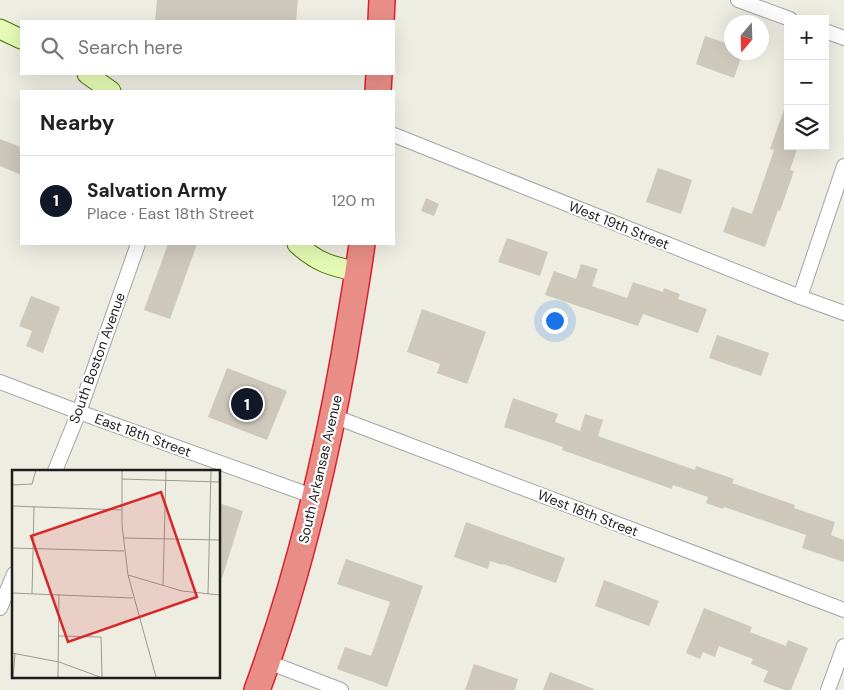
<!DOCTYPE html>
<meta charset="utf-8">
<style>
:root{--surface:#fff;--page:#f6f6f6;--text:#222;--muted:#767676;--line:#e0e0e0;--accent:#111827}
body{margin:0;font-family:"DM Sans",sans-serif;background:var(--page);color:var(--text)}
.controls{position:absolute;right:15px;top:15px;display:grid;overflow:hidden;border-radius:0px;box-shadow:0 5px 20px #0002}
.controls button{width:45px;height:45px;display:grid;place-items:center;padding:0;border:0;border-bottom:1px solid var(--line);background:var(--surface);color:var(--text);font:25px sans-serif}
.compass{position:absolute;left:724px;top:15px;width:45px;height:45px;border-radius:50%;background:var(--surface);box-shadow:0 5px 20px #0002;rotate:199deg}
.you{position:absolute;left:554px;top:320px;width:18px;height:18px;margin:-12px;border:4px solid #fff;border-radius:50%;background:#1a73e8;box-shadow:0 0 0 8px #1a73e833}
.badge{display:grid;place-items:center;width:32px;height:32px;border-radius:50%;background:var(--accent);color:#fff;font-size:16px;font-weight:700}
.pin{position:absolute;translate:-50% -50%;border:2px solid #fff;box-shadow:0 1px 5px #0006}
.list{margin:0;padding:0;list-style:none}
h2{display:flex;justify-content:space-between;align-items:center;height:65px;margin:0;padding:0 20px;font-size:21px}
h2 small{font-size:16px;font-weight:400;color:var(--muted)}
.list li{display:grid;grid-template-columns:32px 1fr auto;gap:15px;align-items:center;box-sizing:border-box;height:90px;padding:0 20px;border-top:1px solid var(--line)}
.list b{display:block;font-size:19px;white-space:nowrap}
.list p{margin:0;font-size:16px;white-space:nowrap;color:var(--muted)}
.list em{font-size:16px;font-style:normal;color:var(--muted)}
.icon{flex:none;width:28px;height:28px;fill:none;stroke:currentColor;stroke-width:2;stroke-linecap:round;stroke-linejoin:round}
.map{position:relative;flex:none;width:844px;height:690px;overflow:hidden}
.search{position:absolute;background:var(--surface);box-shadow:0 5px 20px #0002;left:20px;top:20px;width:375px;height:55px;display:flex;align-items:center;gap:12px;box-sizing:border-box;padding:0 18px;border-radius:0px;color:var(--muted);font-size:19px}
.panel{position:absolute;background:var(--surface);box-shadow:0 5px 20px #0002;left:20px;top:90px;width:375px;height:155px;border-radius:0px}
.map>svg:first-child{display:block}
</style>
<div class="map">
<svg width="844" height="690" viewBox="0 0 844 690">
<rect width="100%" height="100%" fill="#eeede2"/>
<g fill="#cec8bb">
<path d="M157 0H298L296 21H155Z"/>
<path d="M705 36 732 45V52H743L734 78 696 64Z"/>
<path d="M786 104 788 105V146H798L790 170 794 171 780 211 778 210 765 247 723 232 732 207 752 214 774 150 770 149Z"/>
<path d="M0 139 21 147V175L0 166Z"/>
<path d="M658 168 692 180 681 214 646 202Z"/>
<path d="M426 198 439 204 434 216 421 211Z"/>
<path d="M507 238 548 252 540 276 498 262Z"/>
<path d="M168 244H197L170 319 144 310Z"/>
<path d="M581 264 598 269 592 286 627 298 633 282 663 292 664 288 680 294 678 299 707 309 698 333 643 314 638 326 545 295 554 271 576 279Z"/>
<path d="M31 296 60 307 43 353 26 346 32 331 19 326Z"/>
<path d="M422 309 486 332 467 384 437 373 440 364 407 352Z"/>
<path d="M717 335 769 353 761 376 709 358Z"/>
<path d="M227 368 287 391 267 440 208 417Z"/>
<path d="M513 398 558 414 555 422 580 431 585 414 603 420 598 436 695 470 696 466 734 479 732 483 795 505 794 508 835 522 831 535 844 540V562L802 548 806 535 724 507 723 509 706 503 708 497 673 485 672 489 562 450 563 447 504 427Z"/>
<path d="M219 503 243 511 222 578 219 577Z"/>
<path d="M466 522 565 558 556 583 503 564V565L490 561 488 569 454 557Z"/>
<path d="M346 559 423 586 387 687 337 669 345 647 371 656 390 602 337 584Z"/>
<path d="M604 580 659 601 649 626 595 606Z"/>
<path d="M704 608 752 627 750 632 786 646 788 640 808 648 791 690H785L763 682 768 671 751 664 753 659 719 646 715 657 703 652 700 659 686 653Z"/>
<path d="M474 664 518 679 515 690H465Z"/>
<path d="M550 672 594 689V690H543Z"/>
</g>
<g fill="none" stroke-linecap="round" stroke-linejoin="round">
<defs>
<g id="street">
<path d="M738 0 790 19"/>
<path d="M825 31 844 38"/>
<path d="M394 135 800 297 844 313"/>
<path d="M800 297 844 166"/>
<path d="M0 382 79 412 315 497"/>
<path d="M333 416 844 610"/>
<path d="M55 471 79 412 138 244"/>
<path d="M0 608 14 574"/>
<path d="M268 662 341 690"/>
<path d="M828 690 844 646"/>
</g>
<g id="secondary">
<path d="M0 29 21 39"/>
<path d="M87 74 111 91"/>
<path d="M297 244C318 263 331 266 358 272"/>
</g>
<g id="highway">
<path d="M381 21 382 0"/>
<path d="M378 91 379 74"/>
<path d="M257 690C297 582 324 469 344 356 350 319 357 281 362 244"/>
</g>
</defs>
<use href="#street" stroke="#a4a4a4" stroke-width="16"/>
<use href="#secondary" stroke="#4b7403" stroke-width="21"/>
<use href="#highway" stroke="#db2031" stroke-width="28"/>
<use href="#street" stroke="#fff" stroke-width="14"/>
<use href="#secondary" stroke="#e5fab4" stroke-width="19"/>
<use href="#highway" stroke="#e88e87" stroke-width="25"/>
</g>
<g text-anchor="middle" stroke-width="4.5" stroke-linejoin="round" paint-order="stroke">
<g font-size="14" fill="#1d1d1d" stroke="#fff">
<text transform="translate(619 225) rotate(22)" y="5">West 19th Street</text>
<text transform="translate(97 358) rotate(-70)" y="5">South Boston Avenue</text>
<text transform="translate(143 435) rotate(20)" y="5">East 18th Street</text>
<text transform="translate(320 469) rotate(-77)" y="5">South Arkansas Avenue</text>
<text transform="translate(588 513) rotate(21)" y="5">West 18th Street</text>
</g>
</g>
<g transform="translate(12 470)">
<rect width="208" height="208" fill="#eeede2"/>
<path fill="none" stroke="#9a9a93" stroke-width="1" d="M110 0V55L116 105 144 207M110 9 208 12M0 15 20 14 24 0M0 36 109 40M112 68 208 70M0 78 112 81M116 105 170 121 208 125M151 115 154 0M0 123 121 128M20 124 22 37M196 124 199 0M47 166 89 167 90 207M0 183 47 192 88 207M1 207 3 184M46 207 47 124"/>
<path fill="#d62828" fill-opacity="0.15" stroke="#d62828" stroke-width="2.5" d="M149 22 185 127 56 172 19 66Z"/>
<rect width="208" height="208" fill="none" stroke="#1d1d1d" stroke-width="2.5"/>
</g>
</svg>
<div class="controls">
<button>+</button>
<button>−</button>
<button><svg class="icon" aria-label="layers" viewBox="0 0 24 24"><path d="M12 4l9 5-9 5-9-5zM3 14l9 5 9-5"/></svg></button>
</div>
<svg class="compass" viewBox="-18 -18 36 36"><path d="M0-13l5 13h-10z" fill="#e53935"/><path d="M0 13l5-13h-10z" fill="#767676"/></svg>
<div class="you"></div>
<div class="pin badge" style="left:247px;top:404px">1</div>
<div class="search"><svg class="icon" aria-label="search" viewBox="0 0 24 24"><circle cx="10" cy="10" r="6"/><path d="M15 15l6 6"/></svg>Search here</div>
<section class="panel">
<h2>Nearby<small></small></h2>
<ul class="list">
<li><span class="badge">1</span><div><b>Salvation Army</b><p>Place · East 18th Street</p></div><em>120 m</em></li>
</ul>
</section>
</div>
